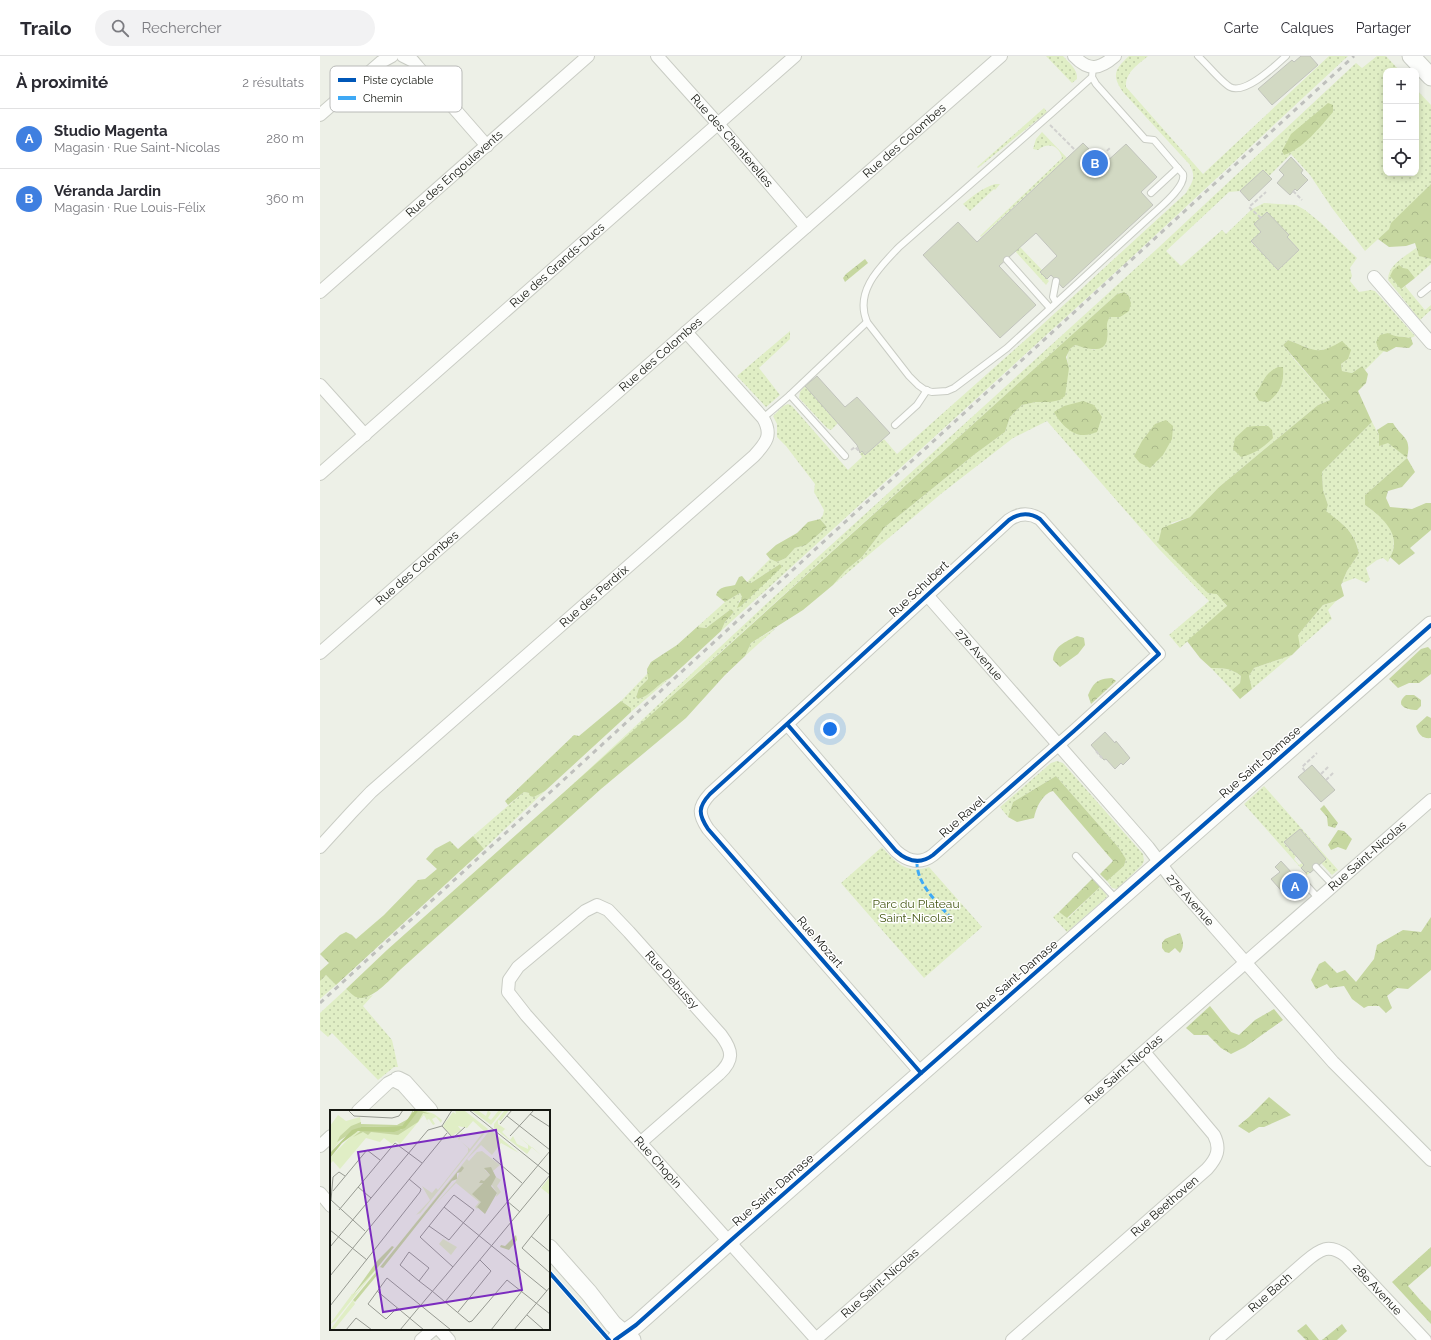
<!DOCTYPE html>
<html lang="fr">
<meta charset="utf-8">
<style>
:root{--surface:#fff;--page:#f2f2f3;--text:#2b2b33;--muted:#7c7c81;--line:#e1e1e2;--accent:#0f766e}
body{margin:0;font-family:Raleway,sans-serif;background:var(--page);color:var(--text)}
.controls{position:absolute;right:12px;top:12px;display:grid;overflow:hidden;border-radius:8px;box-shadow:0 2px 6px #0003}
.controls button{width:36px;height:36px;display:grid;place-items:center;padding:0;border:0;border-bottom:1px solid var(--line);background:var(--surface);color:var(--text);font:20px sans-serif}
.you{position:absolute;left:510px;top:673px;width:14px;height:14px;margin:-10px;border:3px solid #fff;border-radius:50%;background:#1a73e8;box-shadow:0 0 0 6px #1a73e833}
.badge{display:grid;place-items:center;width:26px;height:26px;border-radius:50%;background:var(--accent);color:#fff;font-size:13px;font-weight:700}
.pin{position:absolute;translate:-50% -50%;border:2px solid #fff;box-shadow:0 1px 4px #0006}
.list{margin:0;padding:0;list-style:none}
h2{display:flex;justify-content:space-between;align-items:center;height:52px;margin:0;padding:0 16px;font-size:17px}
h2 small{font-size:13px;font-weight:400;color:var(--muted)}
.list li{display:grid;grid-template-columns:26px 1fr auto;gap:12px;align-items:center;box-sizing:border-box;height:60px;padding:0 16px;border-top:1px solid var(--line)}
.list b{display:block;font-size:15px;white-space:nowrap}
.list p{margin:0;font-size:13px;white-space:nowrap;color:var(--muted)}
.list em{font-size:13px;font-style:normal;color:var(--muted)}
.icon{flex:none;width:22px;height:22px;fill:none;stroke:currentColor;stroke-width:2;stroke-linecap:round;stroke-linejoin:round}
.map{position:relative;flex:none;width:1111px;height:1284px;overflow:hidden}
header{display:flex;align-items:center;gap:24px;box-sizing:border-box;height:56px;padding:0 20px;background:var(--surface);border-bottom:1px solid var(--line)}
header strong{font-size:19px}
nav{display:flex;gap:22px;margin-inline-start:auto;font-size:14px}
.search{width:280px;height:36px;background:var(--page);display:flex;align-items:center;gap:10px;box-sizing:border-box;padding:0 14px;border-radius:22px;color:var(--muted);font-size:15px}
main{display:flex}
aside{flex:1;background:var(--surface)}
.map>svg:first-child{display:block}
</style>
<header>
<strong>Trailo</strong>
<div class="search"><svg class="icon" aria-label="search" viewBox="0 0 24 24"><circle cx="10" cy="10" r="6"/><path d="M15 15l6 6"/></svg>Rechercher</div>
<nav><a>Carte</a><a>Calques</a><a>Partager</a></nav>
</header>
<main>
<aside>
<h2>À proximité<small>2 résultats</small></h2>
<ul class="list">
<li><span class="badge" style="background:#3f7fe0">A</span><div><b>Studio Magenta</b><p>Magasin · Rue Saint-Nicolas</p></div><em>280 m</em></li>
<li><span class="badge" style="background:#3f7fe0">B</span><div><b>Véranda Jardin</b><p>Magasin · Rue Louis-Félix</p></div><em>360 m</em></li>
</ul>
</aside>
<div class="map">
<svg width="1111" height="1284" viewBox="0 0 1111 1284">
<defs>
<pattern id="green-dots" width="8" height="8" patternUnits="userSpaceOnUse"><rect width="8" height="8" fill="#e0eec5"/><path d="M2 2h.1M6 6h.1" fill="none" stroke="#bfcba8" stroke-width="1.8" stroke-linecap="round"/></pattern>
<pattern id="forest-crowns" width="20" height="18" patternUnits="userSpaceOnUse"><rect width="20" height="18" fill="#c6d7a0"/><path d="M2 6a3 3 0 1 1 6 0M12 15a3 3 0 1 1 6 0" fill="none" stroke="#a9b889"/></pattern>
</defs>
<rect width="100%" height="100%" fill="#edf0e7"/>
<g fill="url(#green-dots)" fill-rule="evenodd">
<path d="M726 0H743C749 7 758 13 757 23L752 27Z"/>
<path d="M809 0H828C818 9 805 16 806 31L883 118 1009 0H1028L812 201 401 575 405 566 414 556 411 553 386 572 377 571 405 546 420 537 422 541 418 547 462 511 460 508 431 527 427 526 450 503 457 506 466 502 475 492 486 489 507 471 500 463 503 459 504 454 494 436 495 428 466 390 457 381V368L453 360 463 350 468 348 472 350 528 414 542 401 540 398 542 395 546 398 564 383 577 398 711 279 866 137C873 125 876 122 870 109L803 36C791 19 795 13 809 0Z"/>
<path d="M1057 0H1066L1080 15H1066V117H1096V33L1111 49V128L1072 167 1069 173 1045 195 1012 152 990 119 971 98 949 120 943 114 920 135 909 136 846 195 861 210 902 174 906 178 932 153 944 147 976 149 985 154 1001 167 1037 202 1030 212 1032 220 1030 225 1039 236 1051 234 1055 235 1095 280 1091 282C1074 278 1072 283 1059 294L1064 295 1045 314 1042 310 1032 317 1022 315 1021 308 1028 303 1010 292 996 295 968 284 963 289 974 303 1010 344 998 349 899 431 870 461 851 467 907 551 860 592 849 579 889 545 839 493 727 365 693 382 622 437 513 529 525 515 542 501 565 471 655 398 685 376 690 361 702 349 716 346H730L749 312C746 302 746 295 755 289L775 294 787 274 786 267 790 261H800L811 247 809 240 803 236 797 238 220 759 445 549 838 192 1036 7 1042 12ZM947 156 968 179 967 181 979 194 958 214 931 186 941 176 934 168Z"/>
<path d="M724 52 727 56 658 112 657 111Z"/>
<path d="M722 76 747 102 661 181 660 180 742 102C739 89 728 86 718 94L713 93 716 83Z"/>
<path d="M675 128H680L675 134 674 133 650 155 643 148C653 140 662 132 675 128Z"/>
<path d="M700 191 722 214 720 216 729 225 726 229 695 195Z"/>
<path d="M1096 192 1100 200 1111 203V208L1095 222 1088 213 1082 233 1085 230 1105 254 1111 249V254L1100 264 1068 224C1068 208 1085 201 1096 192Z"/>
<path d="M470 275V283L439 312 460 339 446 351 417 320Z"/>
<path d="M485 330 518 367 511 374 507 372 479 342 480 336Z"/>
<path d="M1052 366 1059 379 1087 402 1045 439V449C1067 465 1083 478 1068 506L1063 502 1057 504 1046 512 1050 524 1046 527 1035 522 1022 527 1027 515 1039 496C1034 474 1022 468 1005 455L1008 449 1003 434 1002 416Z"/>
<path d="M1016 545 1008 554 1012 563 980 591 977 580 1003 549Z"/>
<path d="M456 572 425 600 431 587Z"/>
<path d="M972 599 932 633 929 620 934 612Z"/>
<path d="M891 612C903 612 911 612 921 620L920 627 912 634Z"/>
<path d="M328 617V623L319 632 316 641 318 643C331 640 338 627 350 622L311 656V652L301 645Z"/>
<path d="M737 705 743 707 823 798 824 805 822 809 797 833 792 832 787 825 804 810 806 803 799 792 736 720 693 746 688 761 680 751 731 707Z"/>
<path d="M944 730 1018 814 1012 819 1001 807 1005 802 980 773 964 787 976 800 974 803 979 809 982 807 984 809 981 812 986 817 988 815 990 817 987 819 924 748Z"/>
<path d="M225 735 164 793 153 780 204 736 209 737 214 741Z"/>
<path d="M562 791C576 807 586 818 609 811L662 871 604 922 521 827Z"/>
<path d="M780 831 786 838 787 841 747 876 733 861 739 856 748 862Z"/>
<path d="M6 919 16 929 0 943V925Z"/>
<path d="M26 933C36 941 40 944 53 939L43 950 72 984 78 1011H74L58 1024 12 977 8 981 0 974V957Z"/>
</g>
<g fill="url(#forest-crowns)">
<path d="M1008 47 1013 49V56C1000 71 983 93 964 99L962 95 971 78Z"/>
<path d="M1111 128V203L1099 200 1095 187 1086 190 1069 191 1058 183 1069 173 1071 167Z"/>
<path d="M545 203 548 207 525 226 523 222 526 218Z"/>
<path d="M1079 209 1083 212 1088 213 1095 222 1081 233 1070 220 1073 214Z"/>
<path d="M804 236 809 240 811 247 809 255 800 261H790C784 270 789 272 787 283 785 299 765 292 755 289L750 293 746 301 749 312 745 340 740 344 730 346H716L702 349 690 361 685 376 655 398 565 471 542 501 525 515 513 529 483 554 431 587 425 600 405 619 366 662 281 733 81 913C71 922 51 947 36 941 33 940 29 935 26 933L67 894 399 598 797 238Z"/>
<path d="M1068 277C1076 282 1082 280 1091 282L1093 288 1089 292 1076 291 1067 296 1059 294 1056 286 1060 279Z"/>
<path d="M968 284C993 293 996 301 1022 285L1031 294 1028 303 1021 308 1022 315 1032 317 1042 310 1048 318 1046 327 1038 335 1052 366 1002 416 1003 434 1008 449 1006 455C1022 468 1034 474 1039 497L1027 515 1021 529 1024 540 1016 545 1003 549 978 579 980 591 972 599 934 612 929 620 932 633 920 643 912 634 920 627 921 620C911 612 903 612 891 612L880 602 867 585 907 550 897 538 888 537 838 487 842 472 870 461 899 431 998 349 1010 344 963 289Z"/>
<path d="M958 311H963C964 327 961 336 948 346L939 345 935 338C945 326 942 319 958 311Z"/>
<path d="M763 345 774 349 782 361 777 376C773 377 769 379 764 379 752 380 739 366 734 356L744 350Z"/>
<path d="M846 364 853 370 852 383 843 399 830 412 820 407 814 400 822 385 835 368Z"/>
<path d="M1068 367H1073C1082 383 1092 380 1087 402L1095 416 1082 431 1068 435 1066 442 1070 451 1092 453 1106 447H1111V474L1090 492 1095 497 1079 509 1070 501C1083 479 1062 461 1045 449V439L1087 402 1068 387 1059 390V379L1057 374Z"/>
<path d="M936 370H948L952 374 953 382C943 392 934 398 921 401L913 393 915 382 927 371Z"/>
<path d="M500 463 507 471 486 489 475 492 466 502 457 506 450 503 446 498 456 489 477 477 488 466Z"/>
<path d="M460 508 462 511 421 550 417 552 422 541 420 537 405 546 396 539C399 530 406 531 415 529L419 521 422 520 427 526 431 527Z"/>
<path d="M411 553 414 556 405 566 401 575 350 622C338 627 331 640 318 643L316 641 319 632 328 623 327 613 331 606 357 589 377 571 386 572Z"/>
<path d="M757 580 764 582 765 589 758 598 740 611 733 604C734 590 745 586 757 580Z"/>
<path d="M1108 591 1111 594V618L1099 627H1089L1078 632 1069 623 1101 593Z"/>
<path d="M792 622 796 625 771 648 768 639C774 626 777 623 792 622Z"/>
<path d="M1086 639H1094L1101 644V650L1097 654C1086 654 1074 649 1086 639Z"/>
<path d="M301 645 311 652V656L225 735 214 741 210 740 209 737 204 736 188 749 185 745 254 679 259 680Z"/>
<path d="M1107 660 1111 662V682C1102 683 1098 678 1096 670Z"/>
<path d="M736 720 799 792 806 803 804 810 787 825 780 818 793 805 733 735C722 738 716 752 714 762L697 766 688 761 693 746Z"/>
<path d="M1004 749 1018 767 1015 772 1008 770 1007 761 1000 753Z"/>
<path d="M1018 774 1024 775 1032 783 1026 794 1018 791 1011 794 1008 789Z"/>
<path d="M153 780 164 793 16 929 6 919 0 925V915L9 907 0 898 20 879 26 876 32 879 36 883 64 859 98 824 105 823 117 813 106 803 115 793 130 785 138 793Z"/>
<path d="M773 822 780 831 747 862 739 856Z"/>
<path d="M1111 861V914L1088 933 1077 932 1067 940 1072 952 1066 957 1059 950H1048L1044 952 1032 943 1024 930 1010 932 1007 928 996 933 991 924 999 908 1005 905 1017 917 1025 914 1036 926 1054 903 1057 889 1083 874 1101 876Z"/>
<path d="M860 877C863 885 865 890 860 897L855 892 849 897 845 896 842 892V887L845 883 852 880Z"/>
<path d="M890 950 911 976 919 979 935 964 954 953 963 964 925 991 911 998 901 992 888 979H874L866 972Z"/>
<path d="M949 1041 971 1059 944 1071H939L929 1077 918 1070 929 1061Z"/>
<path d="M1111 1191V1210L1088 1230 1102 1246 1111 1255V1268L1072 1226Z"/>
<path d="M986 1268 999 1284H986L977 1275Z"/>
<path d="M1022 1268 1027 1275 1017 1284H1002Z"/>
</g>
<g fill="#d2d9c3" stroke="#c1c3bc">
<path d="M981 0H990L998 9 952 49 938 33 972 4 974 6Z"/>
<path d="M763 87 784 108 806 88 837 121 821 136 833 149 743 232 731 219 727 223 720 216 737 200 716 177 679 210 716 249 680 282 603 199 638 166 657 186Z"/>
<path d="M971 101 983 114 981 117 988 124 977 135 975 133 970 139 957 127 964 119 959 114Z"/>
<path d="M943 114 952 123 929 145 920 135Z"/>
<path d="M947 156 969 179 967 181 979 194 958 214 931 185 941 176 934 168Z"/>
<path d="M497 320 525 351 537 341 570 377 545 399 542 395 540 397 537 389 485 330Z"/>
<path d="M785 676 795 687 796 685 810 702 803 709 801 707 795 713 786 703 784 704 771 689Z"/>
<path d="M992 709 1015 734 1001 746 978 721Z"/>
<path d="M980 773 1006 803 990 817 988 815 986 817 981 812 984 809 964 786Z"/>
<path d="M961 805 973 818 971 819 980 830 966 840 951 823 960 816 955 811Z"/>
</g>
<g fill="none" stroke-linecap="round" stroke-linejoin="round">
<defs>
<g id="lane">
<path d="M878 0C887 8 901 26 910 31 925 39 955 10 966 0"/>
<path d="M772 21 733 56 579 191C560 211 534 235 547 266L589 320 598 329 605 334 612 336 627 335 634 332 687 292 834 157C843 149 866 130 863 118L834 84 825 83 776 28 772 21 773 11"/>
<path d="M831 137 858 112"/>
<path d="M687 204 730 252"/>
<path d="M736 225 733 241 736 246"/>
<path d="M1101 238 1111 230"/>
<path d="M470 339 547 266"/>
<path d="M443 362 470 339 525 400"/>
<path d="M575 369 597 349 607 334"/>
<path d="M756 800 797 844"/>
<path d="M996 811 1014 830"/>
<path d="M980 822 999 843"/>
</g>
<g id="street">
<path d="M83 0 93 5 98 11 167 90"/>
<path id="s1" d="M337 0 398 68 486 171"/>
<path d="M754 0C769 16 780 13 795 0"/>
<path d="M0 59 61 6 72 0"/>
<path d="M1054 221 1111 287"/>
<path id="s2" d="M0 236 268 0"/>
<path d="M0 329 45 379"/>
<path id="s3" d="M0 418 475 0"/>
<path id="s4" d="M607 539 828 791 852 823 1013 1006 1111 1104"/>
<path id="s5" d="M0 597 681 0"/>
<path d="M467 668 576 795C587 805 600 809 613 799L754 675 839 598 720 463C709 456 699 457 689 464L467 668 390 738C378 751 378 758 388 773L601 1017"/>
<path id="s6" d="M0 791 31 757 51 736 434 400C446 387 453 379 443 362L366 276"/>
<path d="M38 1055 68 1027 72 1025 78 1024"/>
<path id="s7" d="M320 1087 399 1018C414 1004 413 995 401 979L309 876 288 854 277 849 265 855 198 911 189 924 188 936 206 959 497 1284"/>
<path d="M0 1090 11 1080"/>
<path d="M0 1137 11 1150"/>
<path d="M119 1273 129 1284"/>
<path id="s8" d="M496 1283 1111 744"/>
<path d="M101 1284 114 1273"/>
<path id="s9" d="M692 1284 887 1113C897 1102 901 1093 894 1079L825 997"/>
<path id="s10" d="M896 1284 985 1206C1000 1193 1009 1187 1026 1200L1105 1284"/>
</g>
<g id="secondary">
<path d="M1091 0 1111 21"/>
<path d="M78 1024 84 1027 109 1055"/>
<path d="M229 1192 269 1237 293 1268 312 1284"/>
<path d="M295 1284 316 1269 410 1185 1111 569"/>
</g>
</defs>
<use href="#lane" stroke="#c9ccc4" stroke-width="8"/>
<use href="#street" stroke="#c9ccc4" stroke-width="14"/>
<use href="#secondary" stroke="#c9ccc4" stroke-width="19"/>
<g stroke="#d1d1cf" stroke-width="2" stroke-dasharray="4 2" stroke-linecap="butt">
<path d="M730 69 755 94"/>
<path d="M778 103 791 91"/>
<path d="M973 135 982 144"/>
<path d="M941 162 929 151 946 136"/>
<path d="M531 394 535 391 538 394 539 393"/>
<path d="M776 695 782 702"/>
<path d="M985 715 982 711 997 697"/>
<path d="M1001 718 1009 710"/>
<path d="M1006 724 1014 716"/>
</g>
<use href="#lane" stroke="#fcfdfb" stroke-width="6"/>
<use href="#street" stroke="#fcfdfb" stroke-width="12"/>
<use href="#secondary" stroke="#fcfdfb" stroke-width="17"/>
<path stroke="#bfc0bd" stroke-width="3" stroke-dasharray="5 5" stroke-linecap="butt" d="M0 947 1034 0"/>
<path stroke="#3fa9f5" stroke-width="3" stroke-dasharray="6 3" stroke-linecap="butt" d="M597 805C596 828 618 847 632 863"/>
<defs>
<g id="cycleway">
<path d="M467 668 576 795C587 805 600 809 613 799L754 675 839 598 720 463C709 456 699 457 689 464L467 668 390 738C378 751 378 758 388 773L601 1017"/>
<path d="M229 1216 289 1284"/>
<path d="M295 1284 316 1269 410 1185 1111 569"/>
</g>
</defs>
<use href="#cycleway" stroke="#fff" stroke-width="6"/>
<use href="#cycleway" stroke="#0057b8" stroke-width="4"/>
</g>
<g text-anchor="middle" stroke-width="3" stroke-linejoin="round" paint-order="stroke">
<g font-size="12" fill="#161812" stroke="#fff">
<text dy="4" stroke="none"><textPath href="#s1" startOffset="113">Rue des Chanterelles</textPath></text>
<text dy="4" stroke="none"><textPath href="#s5" startOffset="777">Rue des Colombes</textPath></text>
<text dy="4" stroke="none"><textPath href="#s2" startOffset="179">Rue des Engoulevents</textPath></text>
<text dy="4" stroke="none"><textPath href="#s3" startOffset="316">Rue des Grands-Ducs</textPath></text>
<text dy="4" stroke="none"><textPath href="#s5" startOffset="453">Rue des Colombes</textPath></text>
<text dy="4" stroke="none"><textPath href="#s5" startOffset="129">Rue des Colombes</textPath></text>
<text transform="translate(599 533) rotate(-43)" y="4">Rue Schubert</text>
<text dy="4" stroke="none"><textPath href="#s6" startOffset="372">Rue des Perdrix</textPath></text>
<text dy="4" stroke="none"><textPath href="#s4" startOffset="79">27e Avenue</textPath></text>
<text transform="translate(940 706) rotate(-41)" y="4">Rue Saint-Damase</text>
<text transform="translate(642 761) rotate(-41)" y="4">Rue Ravel</text>
<text dy="4" stroke="none"><textPath href="#s8" startOffset="733">Rue Saint-Nicolas</textPath></text>
<text dy="4" stroke="none"><textPath href="#s4" startOffset="403">27e Avenue</textPath></text>
<text transform="translate(500 886) rotate(49)" y="4">Rue Mozart</text>
<text transform="translate(697 920) rotate(-41)" y="4">Rue Saint-Damase</text>
<text transform="translate(352 924) rotate(48)" y="4">Rue Debussy</text>
<text dy="4" stroke="none"><textPath href="#s8" startOffset="409">Rue Saint-Nicolas</textPath></text>
<text dy="4" stroke="none"><textPath href="#s7" startOffset="686">Rue Chopin</textPath></text>
<text transform="translate(453 1134) rotate(-41)" y="4">Rue Saint-Damase</text>
<text dy="4" stroke="none"><textPath href="#s9" startOffset="203">Rue Beethoven</textPath></text>
<text dy="4" stroke="none"><textPath href="#s8" startOffset="85">Rue Saint-Nicolas</textPath></text>
<text dy="4" stroke="none"><textPath href="#s10" startOffset="211">28e Avenue</textPath></text>
<text dy="4" stroke="none"><textPath href="#s10" startOffset="72">Rue Bach</textPath></text>
</g>
<g font-size="12" fill="#475916" stroke="#fff">
<text x="596" y="852">Parc du Plateau<tspan x="596" dy="14">Saint-Nicolas</tspan></text>
</g>
</g>
<g transform="translate(10 1054)">
<rect width="220" height="220" fill="#edf0e7"/>
<path d="M93 0 104 4 112 10 111 13 106 7 102 9 105 14 103 15 99 9 97 10 100 16 94 5 70 34 66 31 62 34 54 28 50 32 36 28 10 59 3 51 0 54V48L24 23 32 20 59 22ZM125 0 135 1 158 19 89 105 90 103 86 105 100 90 92 76 102 83 106 78 108 80 138 42V38L128 29 131 23H133L129 30 140 39 154 21 143 11 137 18 128 16 131 20 122 26 113 17 114 14 123 2 126 4ZM141 0H147L156 6 158 0 161 3 158 8 161 10 169 0H173L161 15ZM175 0H179L171 11 168 10V14L181 23 175 19 172 22 180 30 183 26 187 34 198 39V35L188 26 212 46 202 37 197 44 164 18V14ZM8 5 16 11 30 7 31 14 14 26 0 43V16ZM160 20 189 43 171 33 162 45 151 35 137 49 139 51 147 42 152 41 170 55 163 61 159 58 155 60 160 65 145 82 152 92 147 99 145 97 149 92 126 73 102 98 126 71 132 56 70 132ZM166 67 171 70 167 76 171 82 166 87 167 83 161 74ZM219 68H220V85L211 78ZM113 129 127 137 121 145 109 134ZM47 156 48 157 5 211 0 214 28 176 21 185 27 182ZM23 190 25 194 4 220H0Z" fill="#e0eec5"/>
<path d="M83 0V6L72 16 31 17 7 32 10 26 21 16 31 12V14L67 15 78 9ZM89 0 100 4 93 3 88 12 68 25 41 22 38 25 33 22 23 27 32 20H71ZM132 56 134 58 131 62 127 63V69L122 71 53 158 50 157ZM161 57 166 67 161 76 167 83 155 104 147 97 151 92 142 84 153 73H149L151 70 154 71 160 65 154 58ZM186 125 187 130 179 140 170 137 171 135 175 136ZM62 136 64 137 48 157 22 186 47 151ZM46 162 48 164 25 192 23 190Z" fill="#c6d7a0"/>
<path d="M85 0H89L75 18 64 22 28 21 12 33 0 48V43L22 20 31 17 72 16Z" fill="#b9ce8a"/>
<path fill="none" stroke="#979a92" stroke-width="1" d="M18 0 24 6 62 8 69 6 73 0M139 0 220 65M200 4 220 17M177 6 220 40M170 14 182 0M112 16 123 28 135 17M112 16 122 0M180 26 204 0M163 48 192 73M15 66 9 62 3 67 1 90 35 121M28 77 41 88M3 81 37 40 50 50M177 91 190 102M114 97 217 181M9 100 65 33 92 53M220 103 192 138 220 163M99 116 119 130 144 100 124 85 123 86 91 126 90 127 123 157M0 120 37 150M201 126 220 142M0 137 98 20 112 16M0 166 117 23M89 171 99 158 79 142 70 155 89 171 102 181 139 212 142 211 177 170 220 204M47 181 94 220M115 192 220 65M0 196 90 82 91 79 79 69M67 198 56 209 38 194 57 168 121 220M128 202 161 161 150 150M197 205 214 220M16 220 26 208 42 220M70 220 220 41M161 220 192 181M184 220 220 177"/>
<path fill="#7b2cbf" fill-opacity="0.15" stroke="#7b2cbf" stroke-width="2" d="M166 20 192 180 53 202 28 42Z"/>
<rect width="220" height="220" fill="none" stroke="#161812" stroke-width="2"/>
</g>
<rect x="10" y="10" width="132" height="46" rx="6" fill="#fff" stroke="#b9bab8" stroke-width="1"/>
<rect x="18" y="22" width="18" height="4" fill="#0057b8"/>
<rect x="18" y="40" width="18" height="4" fill="#3fa9f5"/>
<g font-size="11" fill="#161812">
<text x="43" y="28">Piste cyclable</text>
<text x="43" y="46">Chemin</text>
</g>
</svg>
<div class="controls">
<button>+</button>
<button>−</button>
<button><svg class="icon" aria-label="locate" viewBox="0 0 24 24"><circle cx="12" cy="12" r="6"/><path d="M12 2v4M12 18v4M2 12h4M18 12h4"/></svg></button>
</div>
<div class="you"></div>
<div class="pin badge" style="left:975px;top:830px;background:#3f7fe0">A</div>
<div class="pin badge" style="left:775px;top:107px;background:#3f7fe0">B</div>
</div>
</main>
